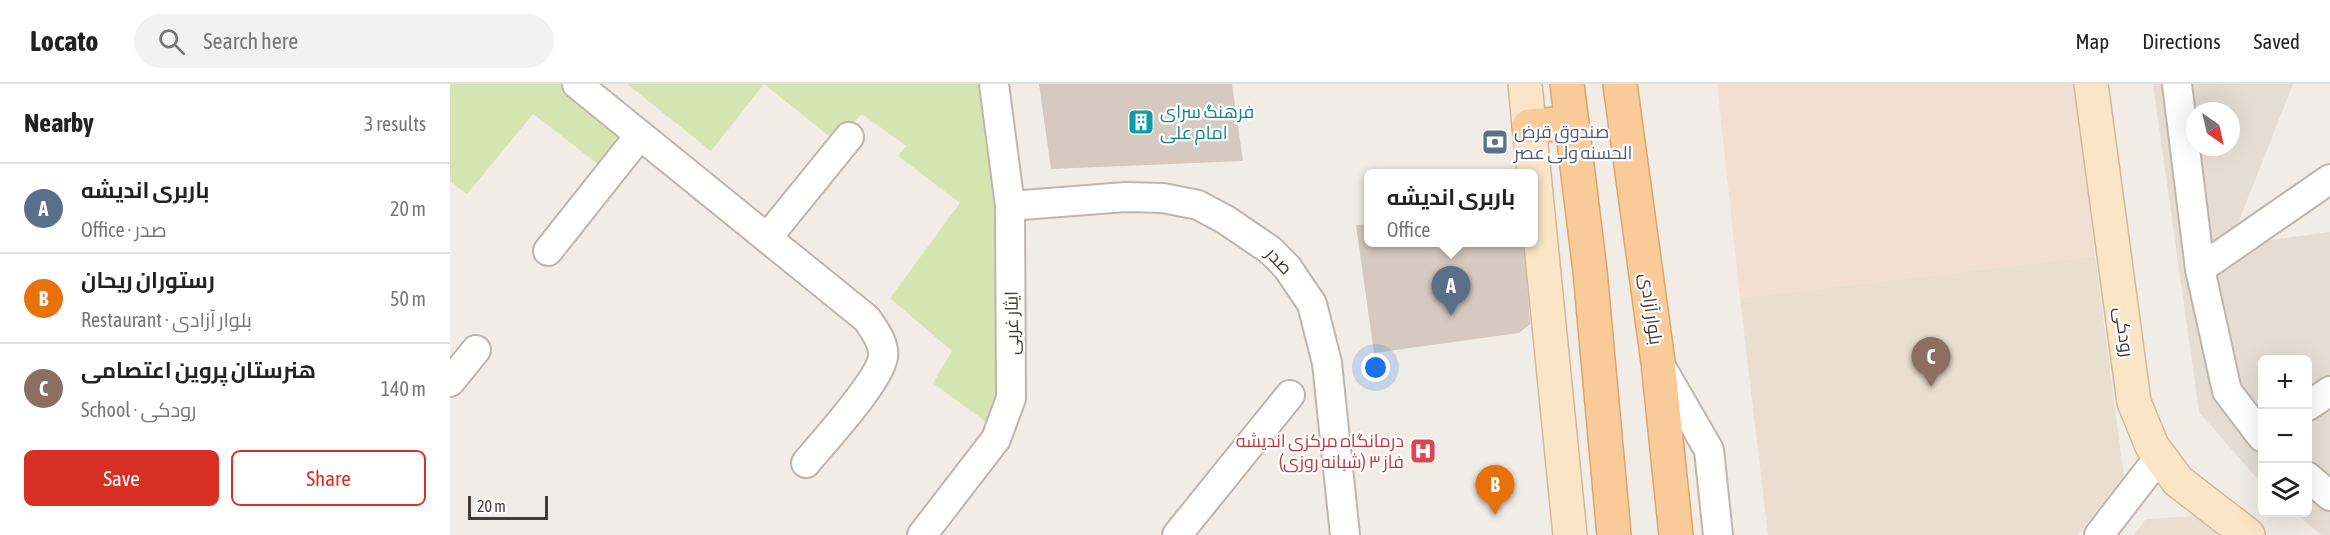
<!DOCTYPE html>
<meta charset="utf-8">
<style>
:root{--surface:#fff;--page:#f2f2f2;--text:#222;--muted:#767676;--line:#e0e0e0;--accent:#d93025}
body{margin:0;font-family:"Asap Condensed",Cairo,sans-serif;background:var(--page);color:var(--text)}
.controls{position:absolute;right:18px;bottom:18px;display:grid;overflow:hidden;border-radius:9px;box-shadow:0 6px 24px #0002}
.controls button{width:54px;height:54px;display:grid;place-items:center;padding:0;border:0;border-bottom:2px solid var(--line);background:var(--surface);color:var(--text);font:30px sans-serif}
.compass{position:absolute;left:1736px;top:18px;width:54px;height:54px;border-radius:50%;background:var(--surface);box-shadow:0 6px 24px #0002;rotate:146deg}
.scale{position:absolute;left:18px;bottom:15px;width:80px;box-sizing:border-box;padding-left:6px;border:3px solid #443c36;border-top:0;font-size:16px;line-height:21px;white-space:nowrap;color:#443c36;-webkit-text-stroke:4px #fff;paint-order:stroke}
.you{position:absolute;left:926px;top:284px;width:21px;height:21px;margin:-15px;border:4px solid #fff;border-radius:50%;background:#1a73e8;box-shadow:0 0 0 9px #1a73e833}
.badge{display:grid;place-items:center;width:39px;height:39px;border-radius:50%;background:var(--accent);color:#fff;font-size:20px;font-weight:700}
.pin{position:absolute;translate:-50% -50px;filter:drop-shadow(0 2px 3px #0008)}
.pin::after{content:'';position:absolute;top:32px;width:21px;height:18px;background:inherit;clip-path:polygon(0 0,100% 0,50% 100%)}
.popup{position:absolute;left:914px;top:85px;width:174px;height:78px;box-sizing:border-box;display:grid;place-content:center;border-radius:9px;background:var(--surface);filter:drop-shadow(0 2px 4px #0005);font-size:20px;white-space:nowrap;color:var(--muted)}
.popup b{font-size:22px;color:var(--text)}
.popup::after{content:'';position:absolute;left:50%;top:100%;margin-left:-12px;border:12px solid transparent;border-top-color:var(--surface)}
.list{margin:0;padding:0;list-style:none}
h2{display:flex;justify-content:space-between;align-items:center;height:78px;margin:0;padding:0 24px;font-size:26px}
h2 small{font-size:20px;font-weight:400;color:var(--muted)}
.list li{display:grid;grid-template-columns:39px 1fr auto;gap:18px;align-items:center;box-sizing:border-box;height:90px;padding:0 24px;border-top:2px solid var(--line)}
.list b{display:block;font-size:22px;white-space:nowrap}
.list p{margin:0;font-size:20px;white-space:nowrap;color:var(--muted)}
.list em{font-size:20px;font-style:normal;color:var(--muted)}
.actions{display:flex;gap:12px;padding:18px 24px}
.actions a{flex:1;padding:14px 0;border:2px solid var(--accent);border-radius:9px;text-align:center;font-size:21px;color:var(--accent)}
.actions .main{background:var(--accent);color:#fff}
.icon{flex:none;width:33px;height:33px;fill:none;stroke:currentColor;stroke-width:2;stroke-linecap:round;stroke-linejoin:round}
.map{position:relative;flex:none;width:1880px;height:451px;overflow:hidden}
header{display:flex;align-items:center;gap:36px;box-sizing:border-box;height:84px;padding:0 30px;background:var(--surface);border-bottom:2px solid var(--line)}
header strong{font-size:28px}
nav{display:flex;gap:33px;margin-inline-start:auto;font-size:21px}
.search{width:420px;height:54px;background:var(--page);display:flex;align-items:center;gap:15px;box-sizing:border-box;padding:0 21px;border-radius:33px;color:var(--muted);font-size:22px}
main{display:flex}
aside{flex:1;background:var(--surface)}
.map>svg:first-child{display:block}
</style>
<header>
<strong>Locato</strong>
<div class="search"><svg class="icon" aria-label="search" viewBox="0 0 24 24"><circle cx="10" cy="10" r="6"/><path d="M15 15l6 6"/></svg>Search here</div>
<nav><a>Map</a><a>Directions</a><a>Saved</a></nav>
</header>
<main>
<aside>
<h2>Nearby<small>3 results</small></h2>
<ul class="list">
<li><span class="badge" style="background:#5c6f8a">A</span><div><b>باربری اندیشه</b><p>Office · صدر</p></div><em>20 m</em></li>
<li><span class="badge" style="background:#e8710a">B</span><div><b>رستوران ریحان</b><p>Restaurant · بلوار آزادی</p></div><em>50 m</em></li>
<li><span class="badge" style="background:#8d6e63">C</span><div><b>هنرستان پروین اعتصامی</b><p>School · رودکی</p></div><em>140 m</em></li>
</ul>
<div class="actions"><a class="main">Save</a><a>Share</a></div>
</aside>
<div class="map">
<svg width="1880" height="451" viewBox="0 0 1880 451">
<rect width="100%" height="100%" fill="#f2ece6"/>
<path fill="#e5ddd4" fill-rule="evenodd" d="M1703 0H1843L1779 162 1880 148V451H1871L1845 429 1858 428V276H1812V400L1749 328ZM1745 27H1781V63H1745Z"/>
<path fill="#f3dfd2" d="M1267 0H1625L1645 172 1290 214Z"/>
<g fill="#eaded1">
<path d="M1645 172 1674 393 1627 451H1318L1290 214Z"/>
<path d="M1748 432 1773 451H1684L1696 435Z"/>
</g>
<g fill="#d6e4b1">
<path d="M0 0H112L177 54 152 83 83 30 17 110 0 97Z"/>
<path d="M177 0H529L546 121 550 321 540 341 483 299 502 267 440 214 510 119 448 72 456 62 412 30 384 56 314 0 261 67Z"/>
</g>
<g fill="#d6c9bf">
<path d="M589 0H782L793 77 601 85Z"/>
<path d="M918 140V158H1074L1080 240 1069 249 924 269 906 141Z"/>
</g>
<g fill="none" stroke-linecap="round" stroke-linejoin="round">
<defs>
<g id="street">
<path d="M127 0 417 235C424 246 435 259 433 273 429 298 374 357 356 379"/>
<path d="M1727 0 1750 185 1777 307 1812 353"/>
<path d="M560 122 676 113 713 114 748 121 776 136 820 166 837 183 862 220 877 279 895 451"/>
<path d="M317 154 399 53"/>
<path d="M98 167 190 51"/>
<path d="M1750 185 1880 95"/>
<path d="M1210 281 1259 366 1268 451"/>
<path d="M0 298 26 266"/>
<path d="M1858 322 1880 307"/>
<path d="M1858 393 1880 412"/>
<path d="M472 451 546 355 561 314 560 122 544 0"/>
<path d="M727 451 840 311"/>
<path d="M1649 451 1710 372"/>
</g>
<g id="secondary">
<path d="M1075 0 1120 451"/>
<path d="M1641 0 1684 318 1702 362 1728 397 1798 451"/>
</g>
<g id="primary">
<path d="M1117 0 1140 187 1164 451"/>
<path d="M1170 0 1208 278 1226 451"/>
<path d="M1079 42 1122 39"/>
</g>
</defs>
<use href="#street" stroke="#c0b5ac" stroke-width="32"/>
<use href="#secondary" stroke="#d2b99b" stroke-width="36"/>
<use href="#primary" stroke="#dca56a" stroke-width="36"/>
<use href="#street" stroke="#fff" stroke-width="28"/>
<use href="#secondary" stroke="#fbe5c7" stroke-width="33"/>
<use href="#primary" stroke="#f8cb99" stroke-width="33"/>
</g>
<defs>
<symbol id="building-square" viewBox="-11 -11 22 22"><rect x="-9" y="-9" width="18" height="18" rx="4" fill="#0f9aa8" stroke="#fff"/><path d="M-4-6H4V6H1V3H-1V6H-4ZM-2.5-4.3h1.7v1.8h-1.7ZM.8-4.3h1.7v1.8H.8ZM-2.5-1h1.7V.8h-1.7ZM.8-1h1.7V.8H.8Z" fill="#fff"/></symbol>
<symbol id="bank-square" viewBox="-11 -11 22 22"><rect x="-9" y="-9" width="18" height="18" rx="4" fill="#5c6f8a" stroke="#fff"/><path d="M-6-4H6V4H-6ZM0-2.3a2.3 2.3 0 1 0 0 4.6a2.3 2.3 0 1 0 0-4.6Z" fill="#fff"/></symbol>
<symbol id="hospital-square" viewBox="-11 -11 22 22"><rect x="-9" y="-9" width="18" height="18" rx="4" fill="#e0444e" stroke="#fff"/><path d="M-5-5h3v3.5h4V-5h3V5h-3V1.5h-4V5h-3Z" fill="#fff"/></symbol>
</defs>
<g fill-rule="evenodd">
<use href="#building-square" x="676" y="23" width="30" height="30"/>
<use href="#bank-square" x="1030" y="43" width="30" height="30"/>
<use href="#hospital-square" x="958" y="352" width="30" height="30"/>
</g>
<g text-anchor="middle" stroke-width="4.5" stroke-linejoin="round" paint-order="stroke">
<g font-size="18" fill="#0d838f" stroke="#fff" text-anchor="start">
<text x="710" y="34">فرهنگ سرای<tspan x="710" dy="21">امام علی</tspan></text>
</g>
<g font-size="18" fill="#4e5e75" stroke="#fff" text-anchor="start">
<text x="1064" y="54">صندوق قرض<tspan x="1064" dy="21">الحسنه ولی عصر</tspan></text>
</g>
<g font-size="18" fill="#443c36" stroke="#fff">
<text transform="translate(829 177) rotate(47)" y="6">صدر</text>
<text transform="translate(1201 225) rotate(82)" y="6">بلوار آزادی</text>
<text transform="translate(562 239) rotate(-91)" y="6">ایثار غربی</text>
<text transform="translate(1674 248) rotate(82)" y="6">رودکی</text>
</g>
<g font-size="18" fill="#be3a42" stroke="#fff" text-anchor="end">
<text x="954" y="363">درمانگاه مرکزی اندیشه<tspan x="954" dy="21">فاز ۳ (شبانه روزی)</tspan></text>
</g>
</g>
</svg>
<div class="controls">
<button>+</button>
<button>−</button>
<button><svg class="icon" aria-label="layers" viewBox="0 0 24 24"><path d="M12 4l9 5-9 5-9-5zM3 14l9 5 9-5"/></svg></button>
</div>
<svg class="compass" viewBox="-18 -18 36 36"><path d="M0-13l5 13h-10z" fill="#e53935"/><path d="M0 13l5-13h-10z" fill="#767676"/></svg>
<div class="scale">20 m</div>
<div class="you"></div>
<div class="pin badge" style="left:1001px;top:232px;background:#5c6f8a">A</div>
<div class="popup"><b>باربری اندیشه</b>Office</div>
<div class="pin badge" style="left:1045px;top:431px;background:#e8710a">B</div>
<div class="pin badge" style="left:1481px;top:303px;background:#8d6e63">C</div>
</div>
</main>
